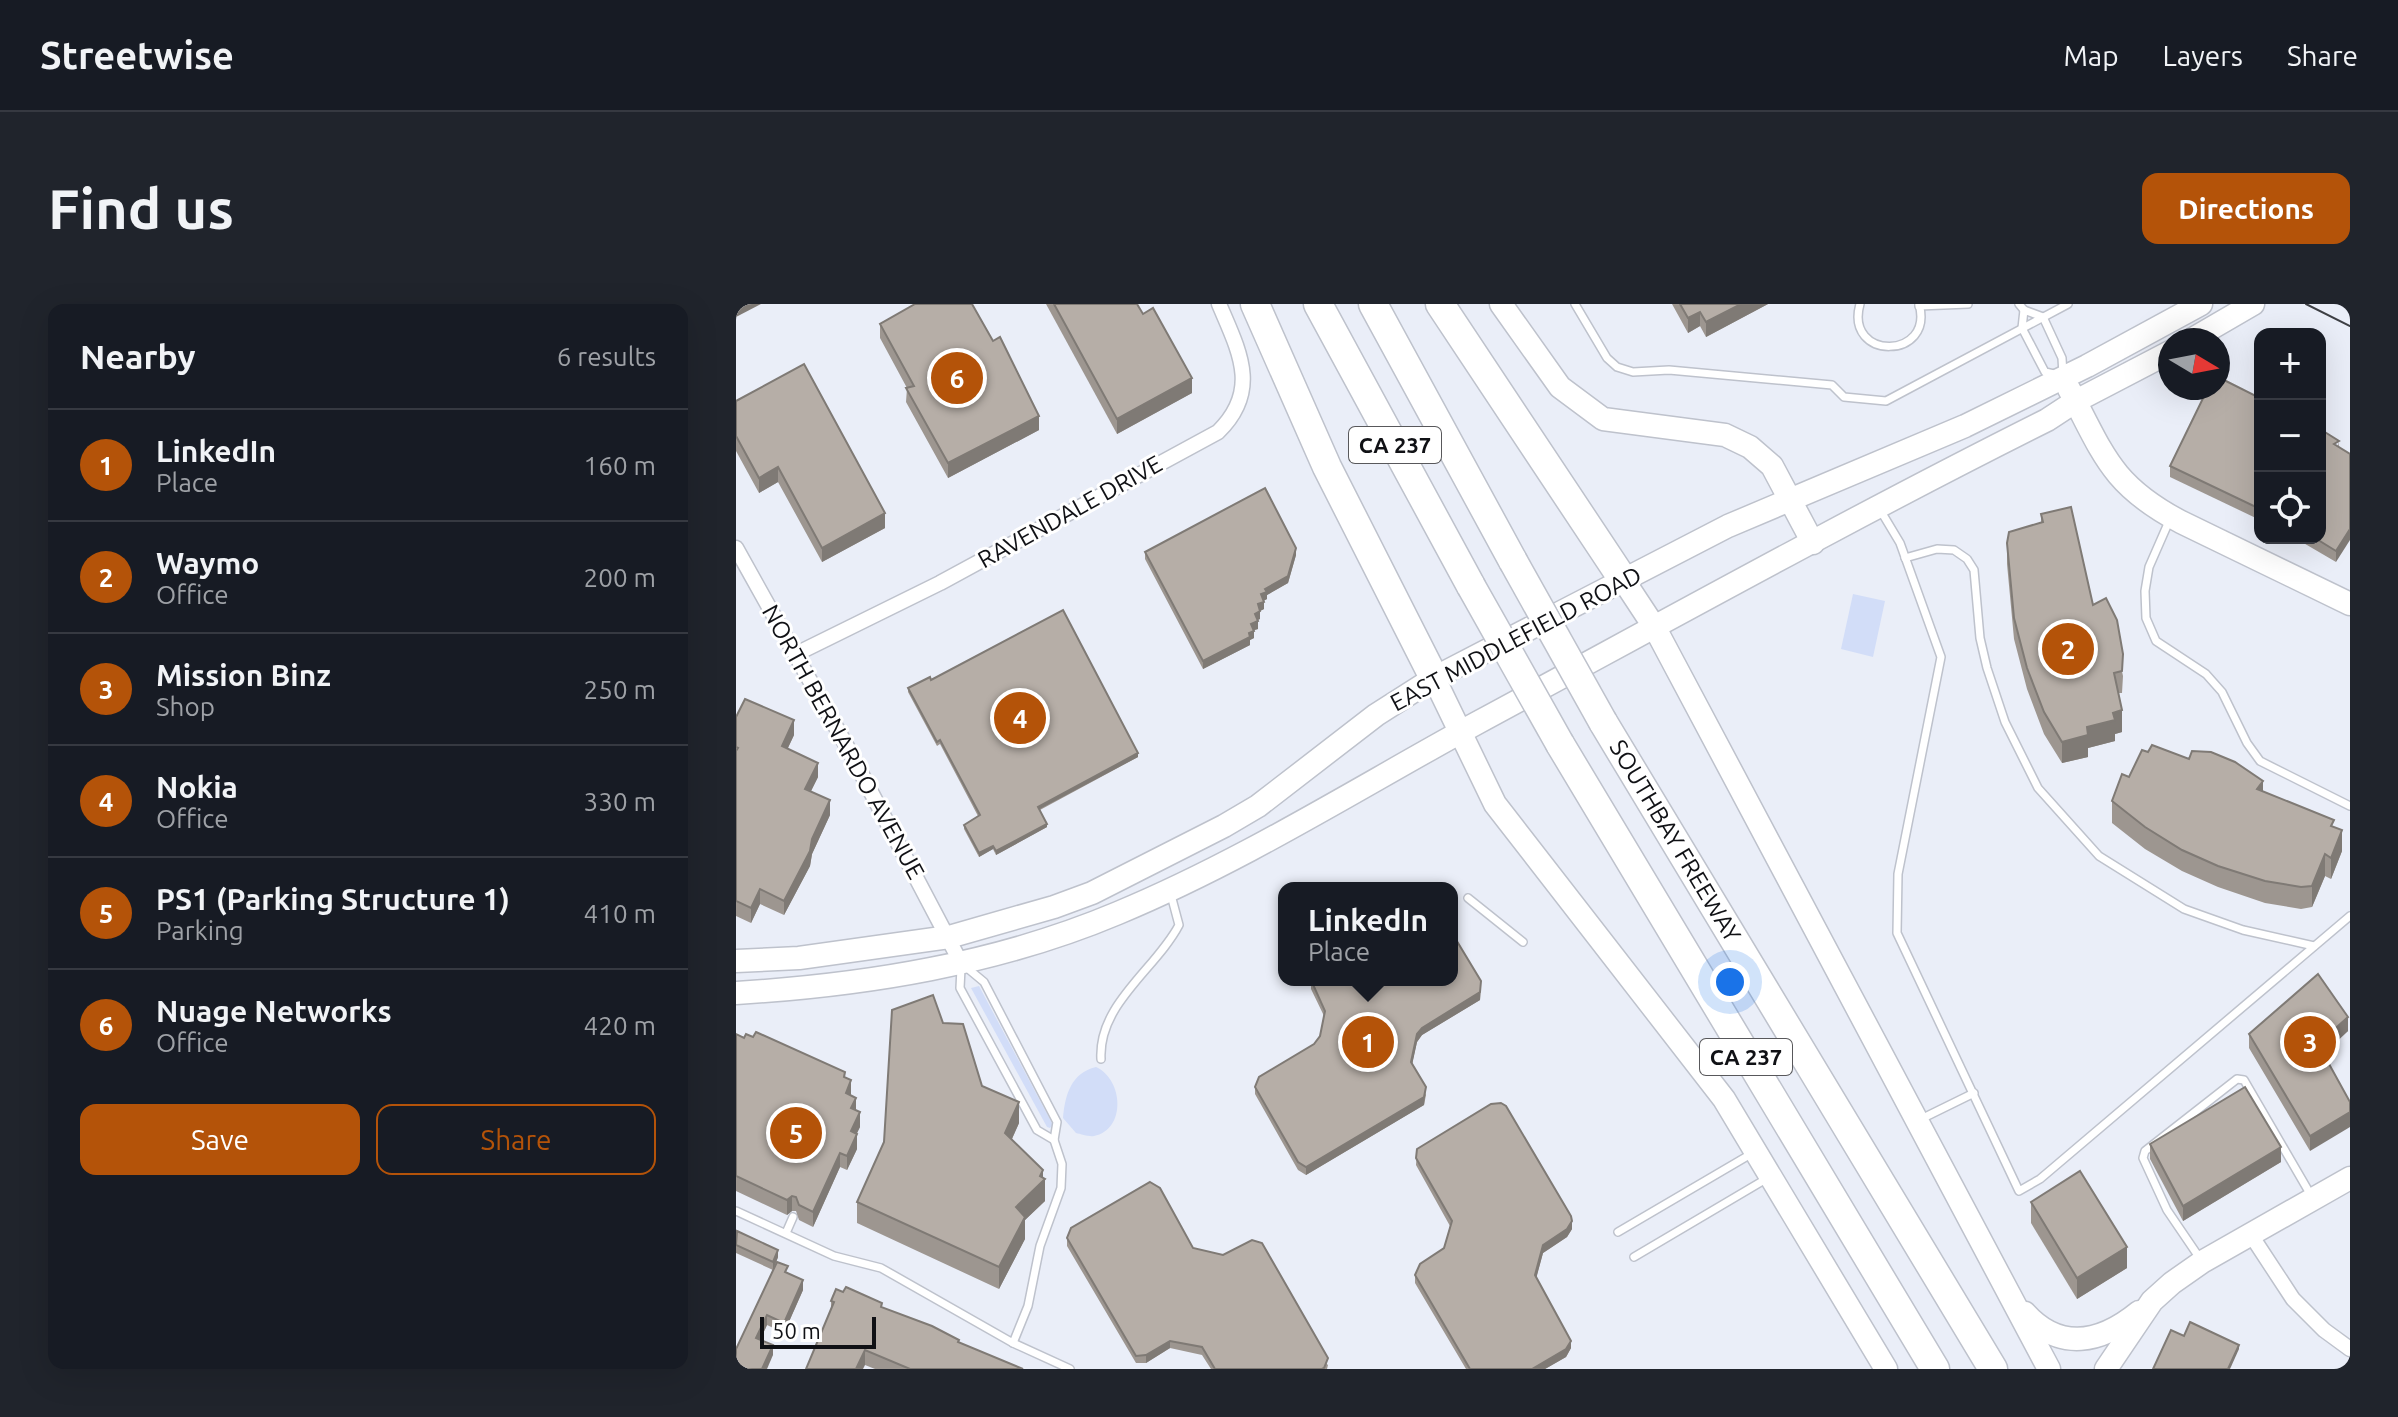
<!DOCTYPE html>
<meta charset="utf-8">
<style>
:root{--surface:#171b24;--page:#20242c;--text:#f1f3f6;--muted:#9ea1a6;--line:#363941;--accent:#b45309}
body{margin:0;font-family:Ubuntu,sans-serif;background:var(--page);color:var(--text)}
.controls{position:absolute;right:24px;top:24px;display:grid;overflow:hidden;border-radius:16px;box-shadow:0 8px 32px #0002}
.controls button{width:72px;height:72px;display:grid;place-items:center;padding:0;border:0;border-bottom:2px solid var(--line);background:var(--surface);color:var(--text);font:40px sans-serif}
.compass{position:absolute;left:1422px;top:24px;width:72px;height:72px;border-radius:50%;background:var(--surface);box-shadow:0 8px 32px #0002;rotate:100deg}
.scale{position:absolute;left:24px;bottom:20px;width:116px;box-sizing:border-box;padding-left:8px;border:4px solid #101115;border-top:0;font-size:22px;line-height:28px;white-space:nowrap;color:#101115;-webkit-text-stroke:6px #fff;paint-order:stroke}
.you{position:absolute;left:994px;top:678px;width:28px;height:28px;margin:-20px;border:6px solid #fff;border-radius:50%;background:#1a73e8;box-shadow:0 0 0 12px #1a73e833}
.badge{display:grid;place-items:center;width:52px;height:52px;border-radius:50%;background:var(--accent);color:#fff;font-size:26px;font-weight:700}
.pin{position:absolute;translate:-50% -50%;border:4px solid #fff;box-shadow:0 2px 8px #0006}
.popup{position:absolute;left:542px;top:578px;width:180px;height:104px;box-sizing:border-box;display:grid;place-content:center;border-radius:16px;background:var(--surface);filter:drop-shadow(0 2px 6px #0005);font-size:26px;white-space:nowrap;color:var(--muted)}
.popup b{font-size:30px;color:var(--text)}
.popup::after{content:'';position:absolute;left:50%;top:100%;margin-left:-16px;border:16px solid transparent;border-top-color:var(--surface)}
.list{margin:0;padding:0;list-style:none}
h2{display:flex;justify-content:space-between;align-items:center;height:104px;margin:0;padding:0 32px;font-size:34px}
h2 small{font-size:26px;font-weight:400;color:var(--muted)}
.list li{display:grid;grid-template-columns:52px 1fr auto;gap:24px;align-items:center;box-sizing:border-box;height:112px;padding:0 32px;border-top:2px solid var(--line)}
.list b{display:block;font-size:30px;white-space:nowrap}
.list p{margin:0;font-size:26px;white-space:nowrap;color:var(--muted)}
.list em{font-size:26px;font-style:normal;color:var(--muted)}
.actions{display:flex;gap:16px;padding:24px 32px}
.actions a{flex:1;padding:18px 0;border:2px solid var(--accent);border-radius:16px;text-align:center;font-size:28px;color:var(--accent)}
.actions .main{background:var(--accent);color:#fff}
.icon{flex:none;width:44px;height:44px;fill:none;stroke:currentColor;stroke-width:2;stroke-linecap:round;stroke-linejoin:round}
.map{position:relative;flex:none;width:1614px;height:1065px;overflow:hidden;border-radius:16px}
header{display:flex;align-items:center;gap:48px;box-sizing:border-box;height:112px;padding:0 40px;background:var(--surface);border-bottom:2px solid var(--line)}
header strong{font-size:38px}
nav{display:flex;gap:44px;margin-inline-start:auto;font-size:28px}
.intro{display:flex;align-items:center;justify-content:space-between;box-sizing:border-box;height:192px;padding:0 48px}
h1{margin:0;font-size:56px}
.button{padding:20px 36px;border-radius:16px;background:var(--accent);color:#fff;font-size:28px;font-weight:700}
main{display:flex;gap:48px;padding:0 48px}
aside{flex:1;background:var(--surface);border-radius:16px;box-shadow:0 8px 32px #0002}
.map>svg:first-child{display:block}
</style>
<header>
<strong>Streetwise</strong>
<nav><a>Map</a><a>Layers</a><a>Share</a></nav>
</header>
<div class="intro"><h1>Find us</h1><a class="button">Directions</a></div>
<main>
<aside>
<h2>Nearby<small>6 results</small></h2>
<ul class="list">
<li><span class="badge">1</span><div><b>LinkedIn</b><p>Place</p></div><em>160 m</em></li>
<li><span class="badge">2</span><div><b>Waymo</b><p>Office</p></div><em>200 m</em></li>
<li><span class="badge">3</span><div><b>Mission Binz</b><p>Shop</p></div><em>250 m</em></li>
<li><span class="badge">4</span><div><b>Nokia</b><p>Office</p></div><em>330 m</em></li>
<li><span class="badge">5</span><div><b>PS1 (Parking Structure 1)</b><p>Parking</p></div><em>410 m</em></li>
<li><span class="badge">6</span><div><b>Nuage Networks</b><p>Office</p></div><em>420 m</em></li>
</ul>
<div class="actions"><a class="main">Save</a><a>Share</a></div>
</aside>
<div class="map">
<svg width="1614" height="1065" viewBox="0 0 1614 1065">
<rect width="100%" height="100%" fill="#eaeef8"/>
<g fill="#d2ddf8">
<path d="M1117 290 1149 297 1137 353 1105 345Z"/>
<path d="M243 682 317 821 314 824 311 823 235 684Z"/>
<path d="M360 763C388 776 390 826 358 832 353 833 345 830 340 829L327 814C329 791 335 769 360 763Z"/>
</g>
<g fill="none" stroke-linecap="round" stroke-linejoin="round">
<defs>
<g id="lane">
<path d="M839 0 871 54 881 63 897 68 933 66 1096 81 1108 93 1150 97 1332 0"/>
<path d="M1124 0C1108 57 1199 56 1183 0"/>
<path d="M1283 0 1288 6 1307 13 1326 54 1327 71"/>
<path d="M1183 2 1232 0"/>
<path d="M1288 6 1286 24 1309 68 1318 70"/>
<path d="M1143 204 1164 239 1205 353 1162 570 1161 629 1283 887 1304 875 1614 612"/>
<path d="M1434 215 1413 263 1409 287 1410 314 1420 337 1470 370 1486 388 1511 439 1524 457 1614 502"/>
<path d="M1169 254 1201 245 1218 246 1231 255 1238 266 1244 334 1251 364 1269 418 1302 484 1363 552 1448 605 1507 626 1578 642"/>
<path d="M732 594 787 638"/>
<path d="M230 663 248 678 321 818 318 836 326 860 325 884 304 942 292 1002 277 1039"/>
<path d="M225 664 224 684 301 826 318 836"/>
<path d="M365 755C362 700 420 665 443 621L435 591"/>
<path d="M1183 816 1238 789"/>
<path d="M0 907 98 952 145 964 277 1039 334 1065"/>
<path d="M882 928 1015 850"/>
<path d="M50 929 57 913"/>
<path d="M898 953 1030 875"/>
<path d="M1465 956 1431 906 1407 854 1409 847 1501 775 1508 776 1576 893"/>
</g>
<g id="street">
<path d="M0 244 115 450 225 659"/>
<path d="M60 350 204 279 482 128C525 86 503 47 483 0"/>
<path d="M1515 931 1557 995 1588 1026 1614 1045"/>
</g>
<g id="secondary">
<path d="M765 0 824 83 867 115 989 131 1014 143 1036 162 1077 239"/>
<path d="M1455 36 1517 0"/>
<path d="M1333 85C1368 151 1375 181 1445 218L1614 300"/>
<path d="M888 277 919 324 1313 1065"/>
<path d="M698 374 759 500 988 795 1150 1065"/>
<path d="M0 657 63 654 213 633 318 603 356 589 488 522 522 502 640 411 698 374 992 222 1229 122 1351 62 1465 0"/>
<path d="M0 689C130 681 261 660 382 609 507 557 622 484 741 419 930 317 1119 212 1311 116L1340 97 1434 48"/>
<path d="M1289 1009C1324 1048 1365 1039 1403 1008"/>
<path d="M1370 1065 1416 997 1436 979 1466 958 1614 874"/>
</g>
<g id="highway">
<path d="M519 0 591 163 698 374"/>
<path d="M582 0 735 282"/>
<path d="M637 0 777 257"/>
<path d="M704 0 888 277"/>
<path d="M867 418 1257 1065"/>
<path d="M824 440 1199 1065"/>
</g>
</defs>
<use href="#lane" stroke="#bec2cc" stroke-width="10"/>
<use href="#street" stroke="#bec2cc" stroke-width="17"/>
<use href="#secondary" stroke="#bec2cc" stroke-width="25"/>
<use href="#highway" stroke="#bec2cc" stroke-width="31"/>
<use href="#lane" stroke="#fff" stroke-width="7"/>
<use href="#street" stroke="#fff" stroke-width="14"/>
<use href="#secondary" stroke="#fff" stroke-width="22"/>
<use href="#highway" stroke="#fff" stroke-width="28"/>
<path stroke="#3d3f44" stroke-width="2" d="M1570 0 1614 22"/>
<defs>
<g id="highway-bridge">
<path d="M777 257 867 418"/>
<path d="M735 282 824 440"/>
</g>
</defs>
<use href="#highway-bridge" stroke="#bec2cc" stroke-width="31" stroke-linecap="butt"/>
<use href="#highway-bridge" stroke="#fff" stroke-width="28"/>
</g>
<g fill="#9d9690">
<path d="M310 0H401L456 89 381 130Z"/>
<path d="M936 0H1032L970 33 964 22 952 29Z"/>
<path d="M144 20 303 126 212 174 170 98 171 84 144 34Z"/>
<path d="M1524 94V216L1434 173V162Z"/>
<path d="M0 97 149 224 86 258 42 178 23 189 0 147Z"/>
<path d="M1603 137 1600 258 1559 234H1584Z"/>
<path d="M1305 210 1357 301 1370 294 1387 372 1386 389H1382L1386 428 1379 430V437L1352 444V453L1326 459 1308 430 1291 385 1278 335 1271 260V239L1305 219Z"/>
<path d="M409 248 560 251 552 279 531 291V295L527 297 528 305 524 307V315L521 316 522 325 518 326V334L514 336V341L467 365 409 255Z"/>
<path d="M195 376 402 453 304 506 311 523 260 551 257 545 243 553 228 525V521L242 512 204 440 201 442 172 388V384Z"/>
<path d="M0 413 58 431 52 444 82 473 75 487 94 511 76 550 74 562 48 611 24 600 15 619 0 612Z"/>
<path d="M1393 473 1527 487 1598 523 1606 547 1595 575 1589 572 1576 603 1565 605 1529 599 1482 583 1446 567 1409 545 1376 519V497Z"/>
<path d="M575 677 745 684 744 696 686 731 681 738 676 760 690 791 688 801 570 871 562 866 519 790V783L578 740 584 732 588 712 575 685Z"/>
<path d="M207 719 246 782 283 819 276 835 307 874 309 897 289 916V935L263 985 121 919V898Z"/>
<path d="M1612 727 1588 750 1574 847 1513 744V730Z"/>
<path d="M0 730 109 774 120 807 124 823 120 830 121 845 111 866 104 863 77 923 63 916 60 907H56L51 911 0 887Z"/>
<path d="M1414 840 1545 858 1447 917 1414 855Z"/>
<path d="M681 845 836 925 831 933 807 949 800 974 835 1044 830 1053 809 1065H730L679 979V971L708 944 714 922 680 861Z"/>
<path d="M1295 898 1391 964 1341 995 1295 919Z"/>
<path d="M0 930 42 953 37 966 0 949Z"/>
<path d="M331 934 457 944 592 1061 591 1065H475L466 1051 434 1044 410 1059H400L331 942Z"/>
<path d="M52 969 67 986 48 1029 31 1021 24 1036 37 1051 0 1065Z"/>
<path d="M95 997 146 1004 223 1039 287 1065H139L129 1061 95 1004Z"/>
</g>
<g fill="#7f7a75">
<path d="M0 0H25L0 13Z"/>
<path d="M1005 0H1032L970 33V18Z"/>
<path d="M964 8V22L952 29V14Z"/>
<path d="M456 74V89L381 130V115Z"/>
<path d="M303 112V126L212 174V159Z"/>
<path d="M42 163V178L23 189V174Z"/>
<path d="M149 209V224L86 258V244Z"/>
<path d="M1614 225V236L1600 258V247Z"/>
<path d="M560 244V251L552 279 531 291V295L525 298V290Z"/>
<path d="M528 298V305L522 308V300Z"/>
<path d="M524 307V315L519 317V310Z"/>
<path d="M522 317V325L515 327V320Z"/>
<path d="M518 327V334L514 336V341L467 365V357Z"/>
<path d="M1386 406V428L1379 430V437L1352 444V453L1326 459V438L1351 423 1377 409Z"/>
<path d="M58 416V431L46 456V442Z"/>
<path d="M402 449V453L302 506V503Z"/>
<path d="M82 459V473L69 499V485Z"/>
<path d="M1527 477V498L1521 485Z"/>
<path d="M94 496V511L76 550 74 562 48 611V597Z"/>
<path d="M311 520V523L260 551V547Z"/>
<path d="M1606 526V547L1595 575V554Z"/>
<path d="M257 542V545L243 553V549Z"/>
<path d="M1589 550V572L1576 603V582Z"/>
<path d="M24 585V600L15 619V604Z"/>
<path d="M745 677 744 696 686 731 681 738 675 766V758L681 730 686 724Z"/>
<path d="M1612 713V727L1582 754V740Z"/>
<path d="M115 776V791L110 789Z"/>
<path d="M690 783 688 801 570 871V863Z"/>
<path d="M120 794V809L115 804Z"/>
<path d="M283 798V819L269 850V829Z"/>
<path d="M124 808V823L115 842V827Z"/>
<path d="M1614 808V823L1574 847V832Z"/>
<path d="M121 830V845L111 866V852Z"/>
<path d="M1545 843V858L1447 917V902Z"/>
<path d="M104 849V863L77 923V908Z"/>
<path d="M307 866V877L309 875V897L289 916V935L263 985V963L280 903 304 872Z"/>
<path d="M56 892V907L51 911V896Z"/>
<path d="M836 917V925L831 933 807 949 799 979V971L807 941Z"/>
<path d="M1391 943V964L1341 995V974Z"/>
<path d="M42 946V953L37 966V958Z"/>
<path d="M67 976V986L48 1029V1019Z"/>
<path d="M31 1011V1021L20 1044V1034Z"/>
<path d="M434 1037V1044L410 1059V1051Z"/>
<path d="M835 1037V1044L830 1053 809 1065H796Z"/>
<path d="M37 1041V1051L31 1065H26Z"/>
<path d="M1503 1041V1045L1494 1065H1492Z"/>
<path d="M129 1046V1061L127 1065H120Z"/>
</g>
<g fill="#b6aea7" stroke="#7f7a75" stroke-width="2">
<path d="M179 0H236L257 37 264 33 303 112 212 159 170 84 178 82 144 20Z"/>
<path d="M318 0H401L407 10 417 4 456 74 381 115Z"/>
<path d="M944 0H1005L970 18 964 8 952 14Z"/>
<path d="M68 60 149 209 86 244 42 163 23 174 0 132V97Z"/>
<path d="M1482 73 1524 94V205L1434 162 1472 84H1482Z"/>
<path d="M1584 125 1603 137 1598 140 1614 150V225L1600 247 1579 234H1584Z"/>
<path d="M529 184 560 244 552 272 529 285 531 288 525 290 528 298 522 300 524 307 519 310 522 317 515 320 518 327 513 329 514 333 467 357 409 248Z"/>
<path d="M1335 203 1357 301 1370 294 1381 316 1387 350 1386 367 1378 369 1386 406 1377 409 1379 416 1351 423 1352 431 1326 438 1308 408 1291 364 1278 314 1271 239 1273 228 1307 218 1305 210Z"/>
<path d="M327 306 402 449 302 503 311 520 260 547 257 542 243 549 228 521 244 511 204 436 201 438 172 384 194 373 195 376Z"/>
<path d="M9 395 58 416 46 442 82 459 69 485 94 496 76 535 74 547 48 597 24 585 15 604 0 597V447L2 444 0 443V413Z"/>
<path d="M1416 441 1453 455 1456 447 1475 448 1499 458 1527 477 1521 485 1598 516 1595 522 1606 526 1595 554 1589 550 1576 582 1565 583 1529 577 1482 562 1446 546 1409 523 1376 497 1386 470 1393 473 1406 446 1412 448Z"/>
<path d="M716 629 745 677 744 688 686 724 681 730 675 758 690 783 688 793 570 863 562 858 519 783 523 773 578 740 584 732 589 707 575 676H716Z"/>
<path d="M1582 670 1612 713 1582 740 1614 798V808L1574 832 1513 730Z"/>
<path d="M197 691 207 719 227 720 246 782 283 798 269 829 307 866 304 872 309 875 280 903 289 913 263 963 121 898 148 838 156 706Z"/>
<path d="M20 728 109 768 108 773 115 776 110 789 120 794 115 804 124 808 115 827 121 830 111 852 104 849 77 908 63 901 60 893 56 892 51 896 0 872V730L8 734 10 730 17 733Z"/>
<path d="M1509 783 1545 843 1447 902 1414 840Z"/>
<path d="M765 799 770 802 835 912 836 917 831 925 807 941 799 971 835 1037 830 1045 796 1065H734L679 971 684 960 708 944 716 917 680 854 681 845 755 800Z"/>
<path d="M1344 867 1391 943 1341 974 1295 898Z"/>
<path d="M414 878 424 884 457 944 487 951 516 936 526 939 592 1054 588 1064 586 1065H479L466 1043 434 1037 410 1051 400 1052 331 934 335 924Z"/>
<path d="M1 927 42 946 37 958 0 941Z"/>
<path d="M41 958 52 962 49 968 67 976 48 1019 31 1011 20 1034 37 1041 26 1065H0V1045Z"/>
<path d="M110 983 146 999 145 1003 196 1022 223 1036 222 1038 287 1065H174L129 1046 120 1065H70L98 998 95 997 100 985 107 988Z"/>
<path d="M1454 1018 1503 1041 1492 1065H1417L1435 1026 1448 1032Z"/>
</g>
<g text-anchor="middle" stroke-width="6" stroke-linejoin="round" paint-order="stroke">
<g fill="#fff" stroke="#58585b" stroke-width="2">
<rect x="613" y="123" width="92" height="36" rx="6"/>
<rect x="964" y="735" width="92" height="36" rx="6"/>
</g>
<g font-size="22" font-weight="bold" fill="#101115">
<text x="659" y="149">CA 237</text>
<text x="1010" y="761">CA 237</text>
</g>
<g font-size="24" fill="#101115" stroke="#fff">
<text transform="translate(334 208) rotate(-29)" y="8">RAVENDALE DRIVE</text>
<text transform="translate(780 335) rotate(-28)" y="8">EAST MIDDLEFIELD ROAD</text>
<text transform="translate(107 438) rotate(61)" y="8">NORTH BERNARDO AVENUE</text>
<text transform="translate(939 537) rotate(59)" y="8">SOUTHBAY FREEWAY</text>
</g>
</g>
</svg>
<div class="controls">
<button>+</button>
<button>−</button>
<button><svg class="icon" aria-label="locate" viewBox="0 0 24 24"><circle cx="12" cy="12" r="6"/><path d="M12 2v4M12 18v4M2 12h4M18 12h4"/></svg></button>
</div>
<svg class="compass" viewBox="-18 -18 36 36"><path d="M0-13l5 13h-10z" fill="#e53935"/><path d="M0 13l5-13h-10z" fill="#9ea1a6"/></svg>
<div class="scale">50 m</div>
<div class="you"></div>
<div class="pin badge" style="left:632px;top:738px">1</div>
<div class="popup"><b>LinkedIn</b>Place</div>
<div class="pin badge" style="left:1332px;top:345px">2</div>
<div class="pin badge" style="left:1574px;top:738px">3</div>
<div class="pin badge" style="left:284px;top:414px">4</div>
<div class="pin badge" style="left:60px;top:829px">5</div>
<div class="pin badge" style="left:221px;top:74px">6</div>
</div>
</main>
